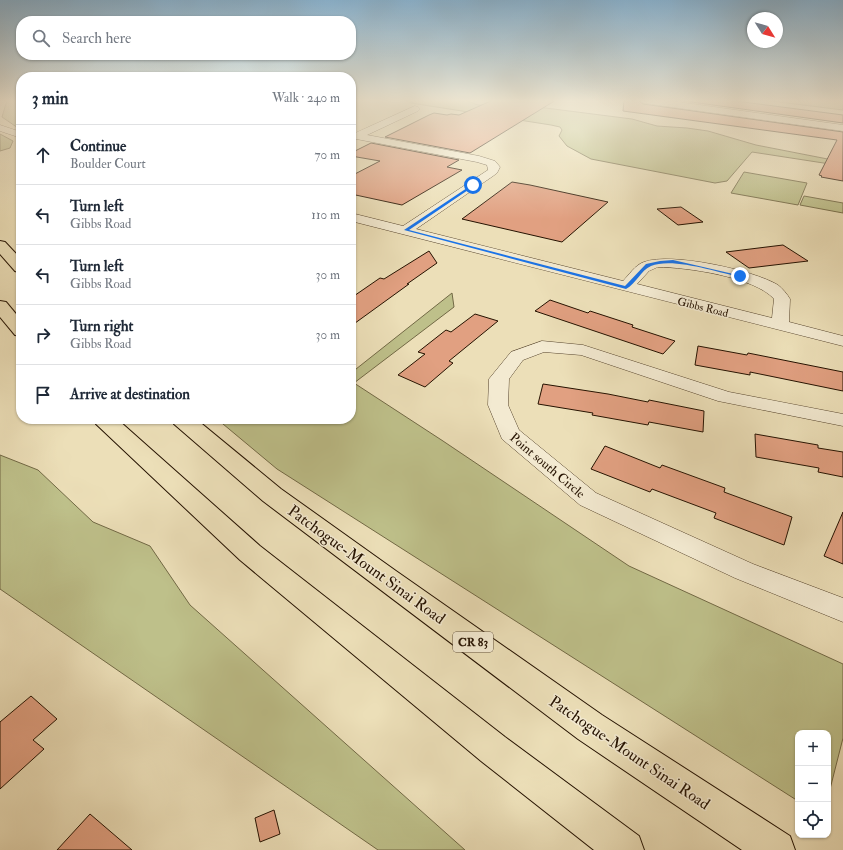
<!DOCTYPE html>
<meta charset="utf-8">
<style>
:root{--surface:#fff;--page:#f6f6f7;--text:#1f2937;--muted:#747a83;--line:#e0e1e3}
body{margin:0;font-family:"IM FELL Double Pica",serif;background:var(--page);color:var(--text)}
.controls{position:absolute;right:12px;bottom:12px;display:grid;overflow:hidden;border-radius:8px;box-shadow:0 1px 3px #0004}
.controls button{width:36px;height:36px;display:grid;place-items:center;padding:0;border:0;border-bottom:1px solid var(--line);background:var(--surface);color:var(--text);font:20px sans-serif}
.compass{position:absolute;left:747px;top:12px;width:36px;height:36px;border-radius:50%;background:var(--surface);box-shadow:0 1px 3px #0004;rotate:127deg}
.stop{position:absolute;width:12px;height:12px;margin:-9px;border:3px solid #1a73e8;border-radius:50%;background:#fff}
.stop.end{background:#1a73e8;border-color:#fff;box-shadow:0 1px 4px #0008}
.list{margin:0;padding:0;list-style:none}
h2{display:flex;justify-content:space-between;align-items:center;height:52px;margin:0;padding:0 16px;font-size:17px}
h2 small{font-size:13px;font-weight:400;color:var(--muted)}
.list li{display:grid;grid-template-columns:26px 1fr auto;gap:12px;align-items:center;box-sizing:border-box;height:60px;padding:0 16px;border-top:1px solid var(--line)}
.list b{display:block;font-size:15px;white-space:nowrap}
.list p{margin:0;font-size:13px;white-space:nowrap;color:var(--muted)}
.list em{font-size:13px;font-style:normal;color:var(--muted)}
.icon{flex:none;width:22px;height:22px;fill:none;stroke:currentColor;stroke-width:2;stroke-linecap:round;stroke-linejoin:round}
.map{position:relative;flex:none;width:843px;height:850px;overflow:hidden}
.search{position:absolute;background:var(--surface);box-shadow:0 1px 3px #0004;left:16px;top:16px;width:340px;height:44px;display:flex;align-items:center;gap:10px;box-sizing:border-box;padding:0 14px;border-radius:16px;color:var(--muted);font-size:15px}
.panel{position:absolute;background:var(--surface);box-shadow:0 1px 3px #0004;left:16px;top:72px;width:340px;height:352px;border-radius:16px}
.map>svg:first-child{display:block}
</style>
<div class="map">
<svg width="843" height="850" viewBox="0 0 843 850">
<rect width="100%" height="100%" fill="#ecdfb8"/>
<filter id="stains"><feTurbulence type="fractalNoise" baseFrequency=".005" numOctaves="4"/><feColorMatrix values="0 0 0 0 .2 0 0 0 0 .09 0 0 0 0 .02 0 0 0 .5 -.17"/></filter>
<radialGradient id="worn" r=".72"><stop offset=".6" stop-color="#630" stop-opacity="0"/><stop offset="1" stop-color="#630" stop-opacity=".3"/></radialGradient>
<g fill="#bec08a" stroke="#726945">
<path d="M7 100H21V130L2 117Z"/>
<path d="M404 100H465L478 105 530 106 632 119 657 126 687 128 708 131 756 145 843 162V166L752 152 727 181 715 183 591 159 567 146 559 136 562 130 560 127 551 125 411 103Z"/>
<path d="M763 100H843V110Z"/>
<path d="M0 134 13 141 10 148 0 151Z"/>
<path d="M744 172 807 183 798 205 731 193Z"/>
<path d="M804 196 843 203V213L800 205Z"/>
<path d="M452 293 454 307 354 383 443 441 629 566 843 664V738L828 797V733H798V801L277 469 217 419H351V373Z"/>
<path d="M0 455 38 470 93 522 150 546 190 605 465 850H378L0 589Z"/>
</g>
<g fill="#e1a081" stroke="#251200">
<path d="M493 100H556L470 153 385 137 429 115 434 113 447 115 451 114 459 115Z"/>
<path d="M624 100H638L643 104 843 132V181L821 177 822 176 819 175 837 140 623 111Z"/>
<path d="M677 100H728L843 115V123Z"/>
<path d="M371 143 459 160 447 167 462 170 402 205 351 194V176L380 161 351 156V153Z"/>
<path d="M512 182 530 185 608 202 562 242 462 219Z"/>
<path d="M681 207 703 222 678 225 657 209Z"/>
<path d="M783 245 808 261 749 268 726 252Z"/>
<path d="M429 251 437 263 407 284H409L351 326V298L380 278 384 279Z"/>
<path d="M550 300 588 313 590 311 633 325 632 327 675 341 663 354 535 311Z"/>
<path d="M475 314 498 321 449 361 453 363 425 387 398 375 425 354 418 352 446 330 451 332Z"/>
<path d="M698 346 747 355 748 353 843 372V391L750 372V375L695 365Z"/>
<path d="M543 384 608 394 648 402 649 400 704 411 703 432 649 422 648 425 592 415 593 413 538 404Z"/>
<path d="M755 434 818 445V448L843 452V477L818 472 819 468 756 457Z"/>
<path d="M605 446 660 468 662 465 725 488 724 492 792 517 784 545 714 518 716 513 652 489 650 492 591 469Z"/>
<path d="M843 512V564L824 556Z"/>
<path d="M31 696 57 719 33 740 44 749 0 789V722Z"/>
<path d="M274 810 280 834 260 842 255 818Z"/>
<path d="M90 814 132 850H57Z"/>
</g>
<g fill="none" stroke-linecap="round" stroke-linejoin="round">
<defs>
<g id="minor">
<path d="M639 100H664L843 125V131L643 103Z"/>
<path d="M415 106 418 107 420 109 418 111 367 135 479 156 495 161 500 167 497 173 493 176 416 229 623 281C629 275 635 265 644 262 671 252 753 270 778 285 783 289 787 294 790 299L789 322 843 336V346L351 221V213L403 226 488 170 487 165 477 162 351 138V132L355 133ZM658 267C686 267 755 277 774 299L772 318 637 284 649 271Z"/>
<path d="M0 125 21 132V138L0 131Z"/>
<path d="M542 341 583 345 729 392 843 414V426L718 401 581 355 544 352 523 360 509 379 508 405 519 430 596 493 753 564 843 598V622L735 578 580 505 502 439 488 405 489 379 511 352Z"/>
</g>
<g id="trunk">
<path d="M0 241 5 242 21 259V273L15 271 0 254Z"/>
<path d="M0 301 6 302 21 320V336L15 335 0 317Z"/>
<path d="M93 419H117L260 546 505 737 639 836 644 850H594L481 761 240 560 96 424Z"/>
<path d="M171 419H196L281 489 396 571 602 715 790 836 795 850H742L578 739 263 501 174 424Z"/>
</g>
</defs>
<use href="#minor" stroke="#57452e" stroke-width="1"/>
<use href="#trunk" stroke="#251200" stroke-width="2"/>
<use href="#minor" fill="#f3ead1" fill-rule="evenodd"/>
<use href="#trunk" fill="#ecdfb8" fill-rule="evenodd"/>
</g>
<linearGradient id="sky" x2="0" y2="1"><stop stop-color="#8ab6d5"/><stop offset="0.46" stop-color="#f6f1df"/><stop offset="1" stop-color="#f6f1df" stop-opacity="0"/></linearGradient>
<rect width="843" height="219" fill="url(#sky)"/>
<path fill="#1a73e8" d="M473 184 474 186 409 230 625 286 646 264 660 261 673 260 742 276 740 277C717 272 672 257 651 266 641 270 636 284 626 289L404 230Z"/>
<g text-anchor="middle" stroke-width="3" stroke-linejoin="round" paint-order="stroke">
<g font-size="11" fill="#251200" stroke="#f3ead1">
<text transform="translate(703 307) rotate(14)" y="4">Gibbs Road</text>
</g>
<rect fill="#f3ead1" stroke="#63533f" stroke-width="1" x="453" y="632" width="40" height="20" rx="3"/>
<g font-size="12" font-weight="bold" fill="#251200">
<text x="473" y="646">CR 83</text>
</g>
<g font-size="13" fill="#251200" stroke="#f3ead1">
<text transform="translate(548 465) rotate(40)" y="5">Point south Circle</text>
</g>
<g font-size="16" fill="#251200" stroke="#f3ead1">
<text transform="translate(367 564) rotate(36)" y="6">Patchogue-Mount Sinai Road</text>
<text transform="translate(630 752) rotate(34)" y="6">Patchogue-Mount Sinai Road</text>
</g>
</g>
<rect width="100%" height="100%" filter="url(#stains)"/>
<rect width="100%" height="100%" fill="url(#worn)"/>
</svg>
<div class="controls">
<button>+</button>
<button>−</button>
<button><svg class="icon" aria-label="locate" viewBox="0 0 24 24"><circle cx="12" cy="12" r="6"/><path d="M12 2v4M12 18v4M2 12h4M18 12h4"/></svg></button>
</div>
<svg class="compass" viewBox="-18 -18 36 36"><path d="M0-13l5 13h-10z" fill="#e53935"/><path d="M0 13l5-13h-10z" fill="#747a83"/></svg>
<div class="stop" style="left:473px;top:185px"></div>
<div class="stop end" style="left:740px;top:276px"></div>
<div class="search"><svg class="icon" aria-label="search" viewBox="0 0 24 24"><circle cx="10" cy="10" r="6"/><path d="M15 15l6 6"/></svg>Search here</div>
<section class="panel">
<h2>3 min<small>Walk · 240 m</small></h2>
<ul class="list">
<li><svg class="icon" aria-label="ahead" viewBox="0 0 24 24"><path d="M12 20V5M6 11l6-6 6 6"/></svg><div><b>Continue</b><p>Boulder Court</p></div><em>70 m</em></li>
<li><svg class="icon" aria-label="left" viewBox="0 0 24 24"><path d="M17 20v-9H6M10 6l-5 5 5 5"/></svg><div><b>Turn left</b><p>Gibbs Road</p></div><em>110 m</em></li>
<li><svg class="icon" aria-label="left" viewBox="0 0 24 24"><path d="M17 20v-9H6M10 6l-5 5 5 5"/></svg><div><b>Turn left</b><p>Gibbs Road</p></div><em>30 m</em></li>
<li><svg class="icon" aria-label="right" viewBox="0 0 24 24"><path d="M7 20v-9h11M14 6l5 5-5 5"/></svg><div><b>Turn right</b><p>Gibbs Road</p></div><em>30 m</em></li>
<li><svg class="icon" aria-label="arrive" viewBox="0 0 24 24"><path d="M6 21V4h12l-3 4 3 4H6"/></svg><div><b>Arrive at destination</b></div></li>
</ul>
</section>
</div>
